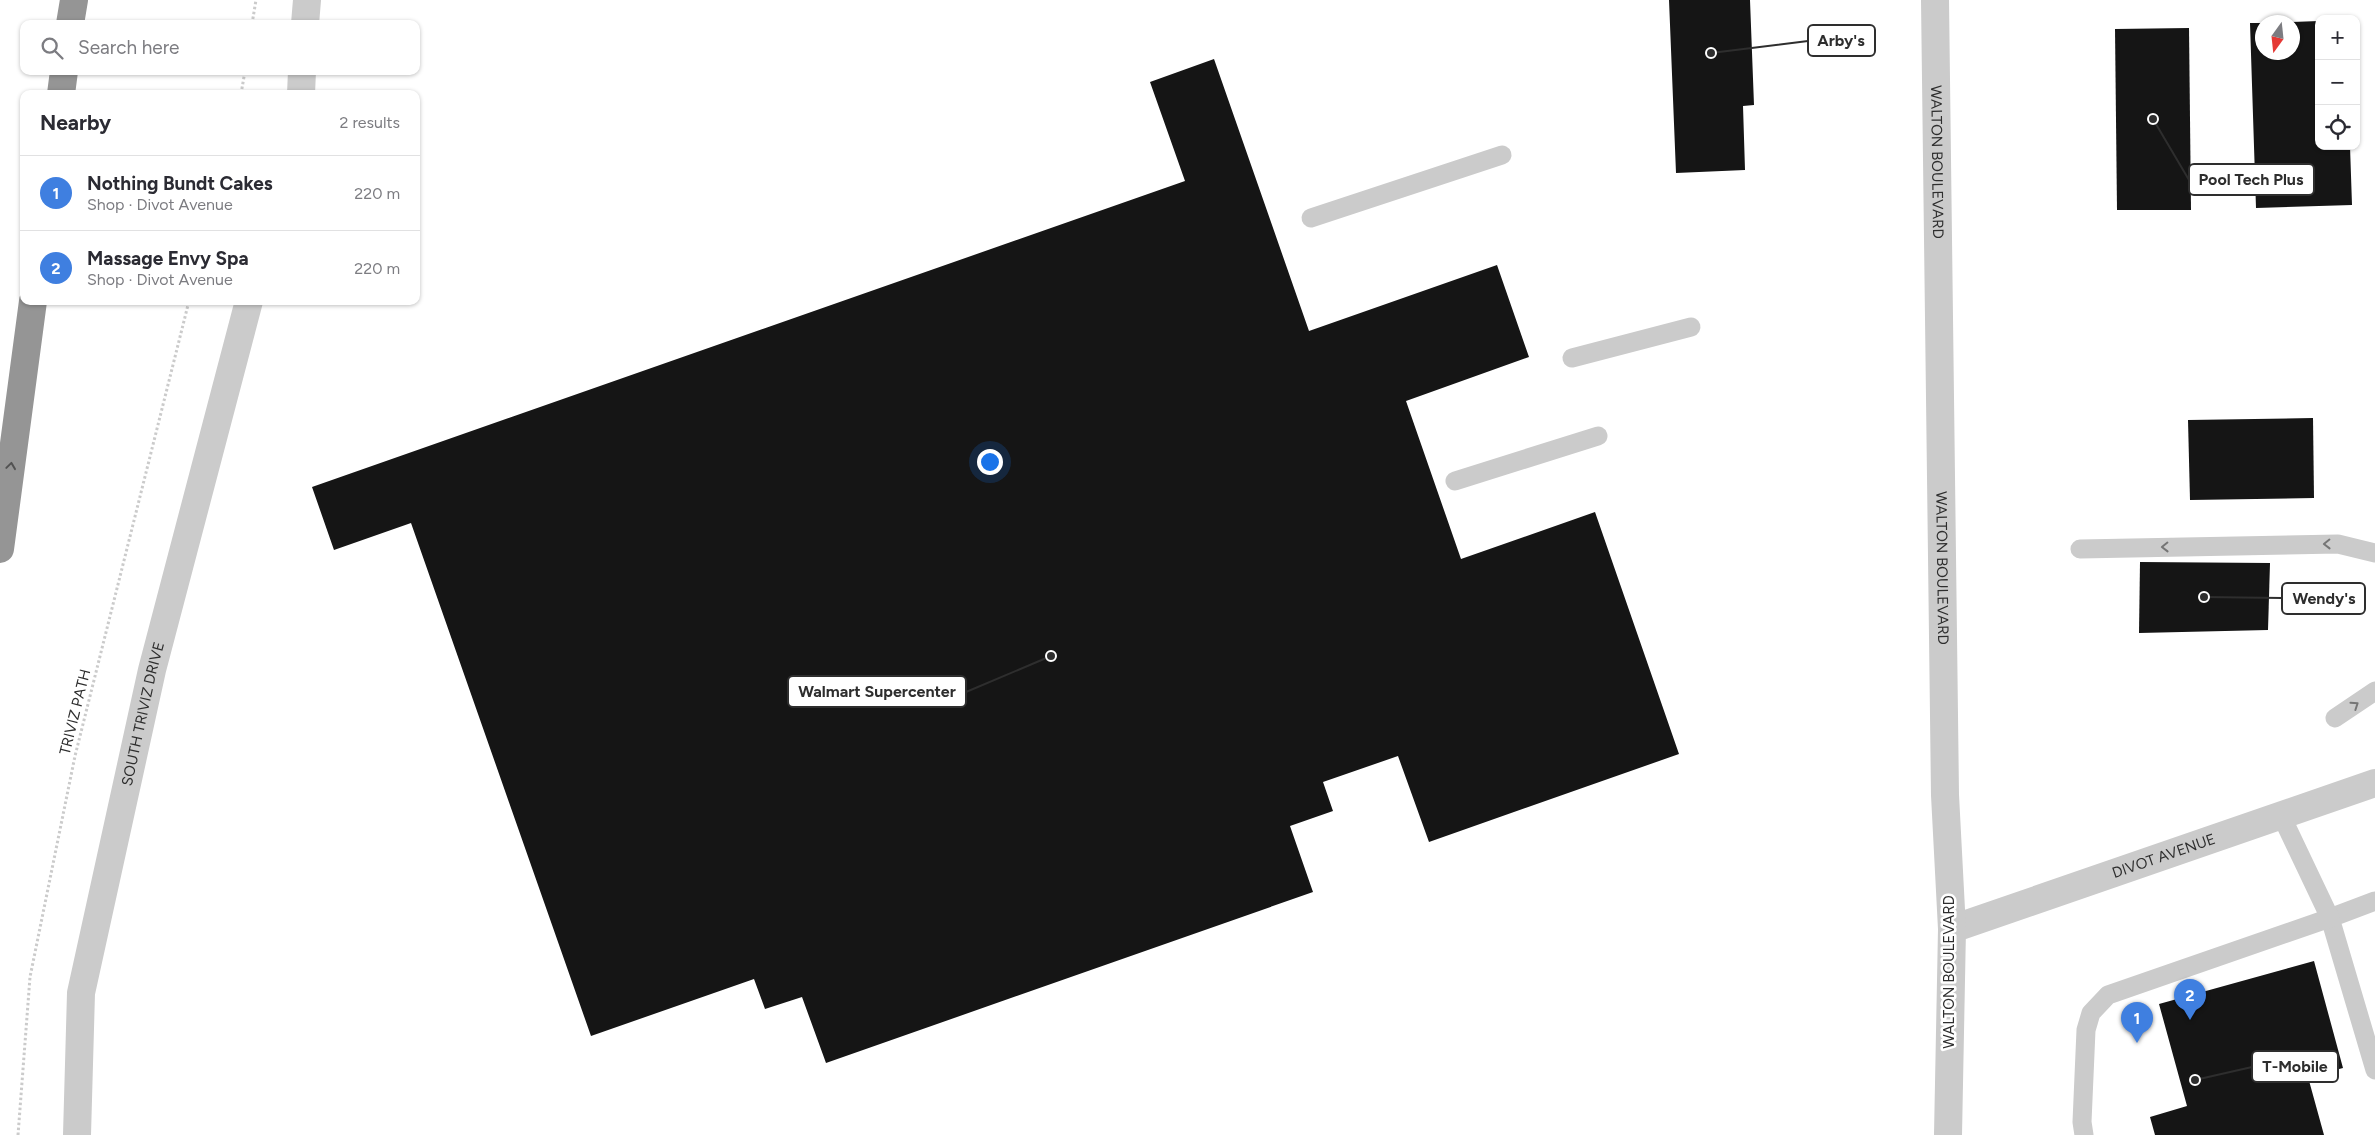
<!DOCTYPE html>
<meta charset="utf-8">
<style>
:root{--surface:#fff;--page:#f2f2f3;--text:#2b2b33;--muted:#7c7c81;--line:#e1e1e2;--accent:#e5303b}
body{margin:0;font-family:Figtree,sans-serif;background:var(--page);color:var(--text)}
.controls{position:absolute;right:15px;top:15px;display:grid;overflow:hidden;border-radius:10px;box-shadow:0 1px 4px #0004}
.controls button{width:45px;height:45px;display:grid;place-items:center;padding:0;border:0;border-bottom:1px solid var(--line);background:var(--surface);color:var(--text);font:25px sans-serif}
.compass{position:absolute;left:2255px;top:15px;width:45px;height:45px;border-radius:50%;background:var(--surface);box-shadow:0 1px 4px #0004;rotate:195deg}
.you{position:absolute;left:989px;top:461px;width:18px;height:18px;margin:-12px;border:4px solid #fff;border-radius:50%;background:#1a73e8;box-shadow:0 0 0 8px #1a73e833}
.badge{display:grid;place-items:center;width:32px;height:32px;border-radius:50%;background:var(--accent);color:#fff;font-size:16px;font-weight:700}
.pin{position:absolute;translate:-50% -41px;filter:drop-shadow(0 1px 2px #0008)}
.pin::after{content:'';position:absolute;top:26px;width:18px;height:15px;background:inherit;clip-path:polygon(0 0,100% 0,50% 100%)}
.list{margin:0;padding:0;list-style:none}
h2{display:flex;justify-content:space-between;align-items:center;height:65px;margin:0;padding:0 20px;font-size:21px}
h2 small{font-size:16px;font-weight:400;color:var(--muted)}
.list li{display:grid;grid-template-columns:32px 1fr auto;gap:15px;align-items:center;box-sizing:border-box;height:75px;padding:0 20px;border-top:1px solid var(--line)}
.list b{display:block;font-size:19px;white-space:nowrap}
.list p{margin:0;font-size:16px;white-space:nowrap;color:var(--muted)}
.list em{font-size:16px;font-style:normal;color:var(--muted)}
.icon{flex:none;width:28px;height:28px;fill:none;stroke:currentColor;stroke-width:2;stroke-linecap:round;stroke-linejoin:round}
.map{position:relative;flex:none;width:2375px;height:1135px;overflow:hidden}
.search{position:absolute;background:var(--surface);box-shadow:0 1px 4px #0004;left:20px;top:20px;width:400px;height:55px;display:flex;align-items:center;gap:12px;box-sizing:border-box;padding:0 18px;border-radius:10px;color:var(--muted);font-size:19px}
.panel{position:absolute;background:var(--surface);box-shadow:0 1px 4px #0004;left:20px;top:90px;width:400px;height:215px;border-radius:10px}
.map>svg:first-child{display:block}
</style>
<div class="map">
<svg width="2375" height="1135" viewBox="0 0 2375 1135">
<rect width="100%" height="100%" fill="#fff"/>
<g fill="#151515">
<path d="M1669 0H1750L1754 105 1743 106 1745 170 1676 173Z"/>
<path d="M2319 21V146H2350L2352 205 2256 208 2250 23H2262V52H2292V22Z"/>
<path d="M2189 28 2191 210H2117L2115 29Z"/>
<path d="M1214 59 1309 331 1497 265 1529 357 1406 401 1461 559 1595 512 1679 754 1429 842 1398 756 1323 782 1333 811 1290 826 1313 892 826 1063 802 997 765 1009 754 979 591 1036 411 523 334 550 312 487 1185 181 1150 82Z"/>
<path d="M2313 418 2314 498 2190 500 2188 420Z"/>
<path d="M2140 562 2270 563 2268 630 2139 633Z"/>
<path d="M2314 961 2343 1068 2308 1077 2324 1135H2155L2150 1117 2187 1106 2159 1004Z"/>
</g>
<g fill="none" stroke-linecap="round" stroke-linejoin="round">
<g stroke="#cbcbcb" stroke-width="3" stroke-dasharray="2.5 2.5" stroke-linecap="butt">
<path d="M252 24 256 0"/>
<path d="M241 94 245 71"/>
<path d="M18 1135 30 977 75 756 189 301"/>
</g>
<g stroke="#cbcbcb" stroke-width="19">
<path d="M1311 218 1502 155"/>
<path d="M1572 358 1691 327"/>
<path d="M1455 481 1598 436"/>
<path d="M2080 549 2338 544 2375 553"/>
<path d="M2335 718 2375 691"/>
<path d="M2375 901 2330 918 2375 1070"/>
<path d="M2084 1135 2082 1122 2086 1030 2091 1013 2108 995 2330 918 2281 815"/>
</g>
<path stroke="#cbcbcb" stroke-width="28" id="s1" d="M1952 929 2375 783"/>
<g stroke="#cbcbcb" stroke-width="28">
<path id="s2" d="M1935 0 1945 795 1952 929 1948 1135"/>
<path d="M305 24 307 0"/>
<path d="M301 94 302 71"/>
<path id="s3" d="M77 1135 81 993 152 670 249 301"/>
</g>
<g stroke="#959595" stroke-width="28">
<path d="M70 24 74 0"/>
<path d="M61 94 64 71"/>
<path d="M0 549 33 301"/>
</g>
</g>
<defs><path id="oneway-chevron" d="M-2-3.5L2.5 0L-2 3.5" fill="none" stroke-width="1.6" stroke-linecap="round" stroke-linejoin="round" transform="scale(1.25)"/></defs>
<use stroke="#525252" href="#oneway-chevron" transform="translate(11 466) rotate(-82)"/>
<g stroke="#757575">
<use href="#oneway-chevron" transform="translate(2327 544) rotate(179)"/>
<use href="#oneway-chevron" transform="translate(2165 547) rotate(179)"/>
<use href="#oneway-chevron" transform="translate(2355 705) rotate(-34)"/>
</g>
<g text-anchor="middle" stroke-width="5" stroke-linejoin="round" paint-order="stroke">
<g font-size="15" fill="#2e2e2e" stroke="#fff">
<text dy="5" stroke="none"><textPath href="#s2" startOffset="162">WALTON BOULEVARD</textPath></text>
<text dy="5" stroke="none"><textPath href="#s2" startOffset="568">WALTON BOULEVARD</textPath></text>
<text transform="translate(75 712) rotate(-76)" y="5">TRIVIZ PATH</text>
<text dy="5" stroke="none"><textPath href="#s3" startOffset="428">SOUTH TRIVIZ DRIVE</textPath></text>
<text dy="5" stroke="none"><textPath href="#s1" startOffset="224">DIVOT AVENUE</textPath></text>
<text transform="translate(1949 972) rotate(-90)" y="5">WALTON BOULEVARD</text>
</g>
</g>
<path fill="none" stroke="#2e2e2e" stroke-width="2" d="M1711 53L1808 41M2153 119L2189 180M2204 597L2282 598M1051 656L966 692M2195 1080L2252 1067"/>
<g fill="#2e2e2e" stroke="#fff" stroke-width="2">
<circle cx="1711" cy="53" r="5"/>
<circle cx="2153" cy="119" r="5"/>
<circle cx="2204" cy="597" r="5"/>
<circle cx="1051" cy="656" r="5"/>
<circle cx="2195" cy="1080" r="5"/>
</g>
<g fill="#fff" stroke="#2e2e2e" stroke-width="2">
<rect x="1808" y="25" width="67" height="31" rx="5"/>
<rect x="2189" y="164" width="125" height="31" rx="5"/>
<rect x="2282" y="583" width="83" height="31" rx="5"/>
<rect x="788" y="676" width="178" height="31" rx="5"/>
<rect x="2252" y="1051" width="86" height="31" rx="5"/>
</g>
<g font-size="16" text-anchor="middle" font-weight="bold" fill="#2e2e2e">
<text x="1841" y="46">Arby's</text>
<text x="2251" y="185">Pool Tech Plus</text>
<text x="2324" y="604">Wendy's</text>
<text x="877" y="697">Walmart Supercenter</text>
<text x="2295" y="1072">T-Mobile</text>
</g>
</svg>
<div class="controls">
<button>+</button>
<button>−</button>
<button><svg class="icon" aria-label="locate" viewBox="0 0 24 24"><circle cx="12" cy="12" r="6"/><path d="M12 2v4M12 18v4M2 12h4M18 12h4"/></svg></button>
</div>
<svg class="compass" viewBox="-18 -18 36 36"><path d="M0-13l5 13h-10z" fill="#e53935"/><path d="M0 13l5-13h-10z" fill="#7c7c81"/></svg>
<div class="you"></div>
<div class="pin badge" style="left:2137px;top:1043px;background:#3f7fe0">1</div>
<div class="pin badge" style="left:2190px;top:1020px;background:#3f7fe0">2</div>
<div class="search"><svg class="icon" aria-label="search" viewBox="0 0 24 24"><circle cx="10" cy="10" r="6"/><path d="M15 15l6 6"/></svg>Search here</div>
<section class="panel">
<h2>Nearby<small>2 results</small></h2>
<ul class="list">
<li><span class="badge" style="background:#3f7fe0">1</span><div><b>Nothing Bundt Cakes</b><p>Shop · Divot Avenue</p></div><em>220 m</em></li>
<li><span class="badge" style="background:#3f7fe0">2</span><div><b>Massage Envy Spa</b><p>Shop · Divot Avenue</p></div><em>220 m</em></li>
</ul>
</section>
</div>
